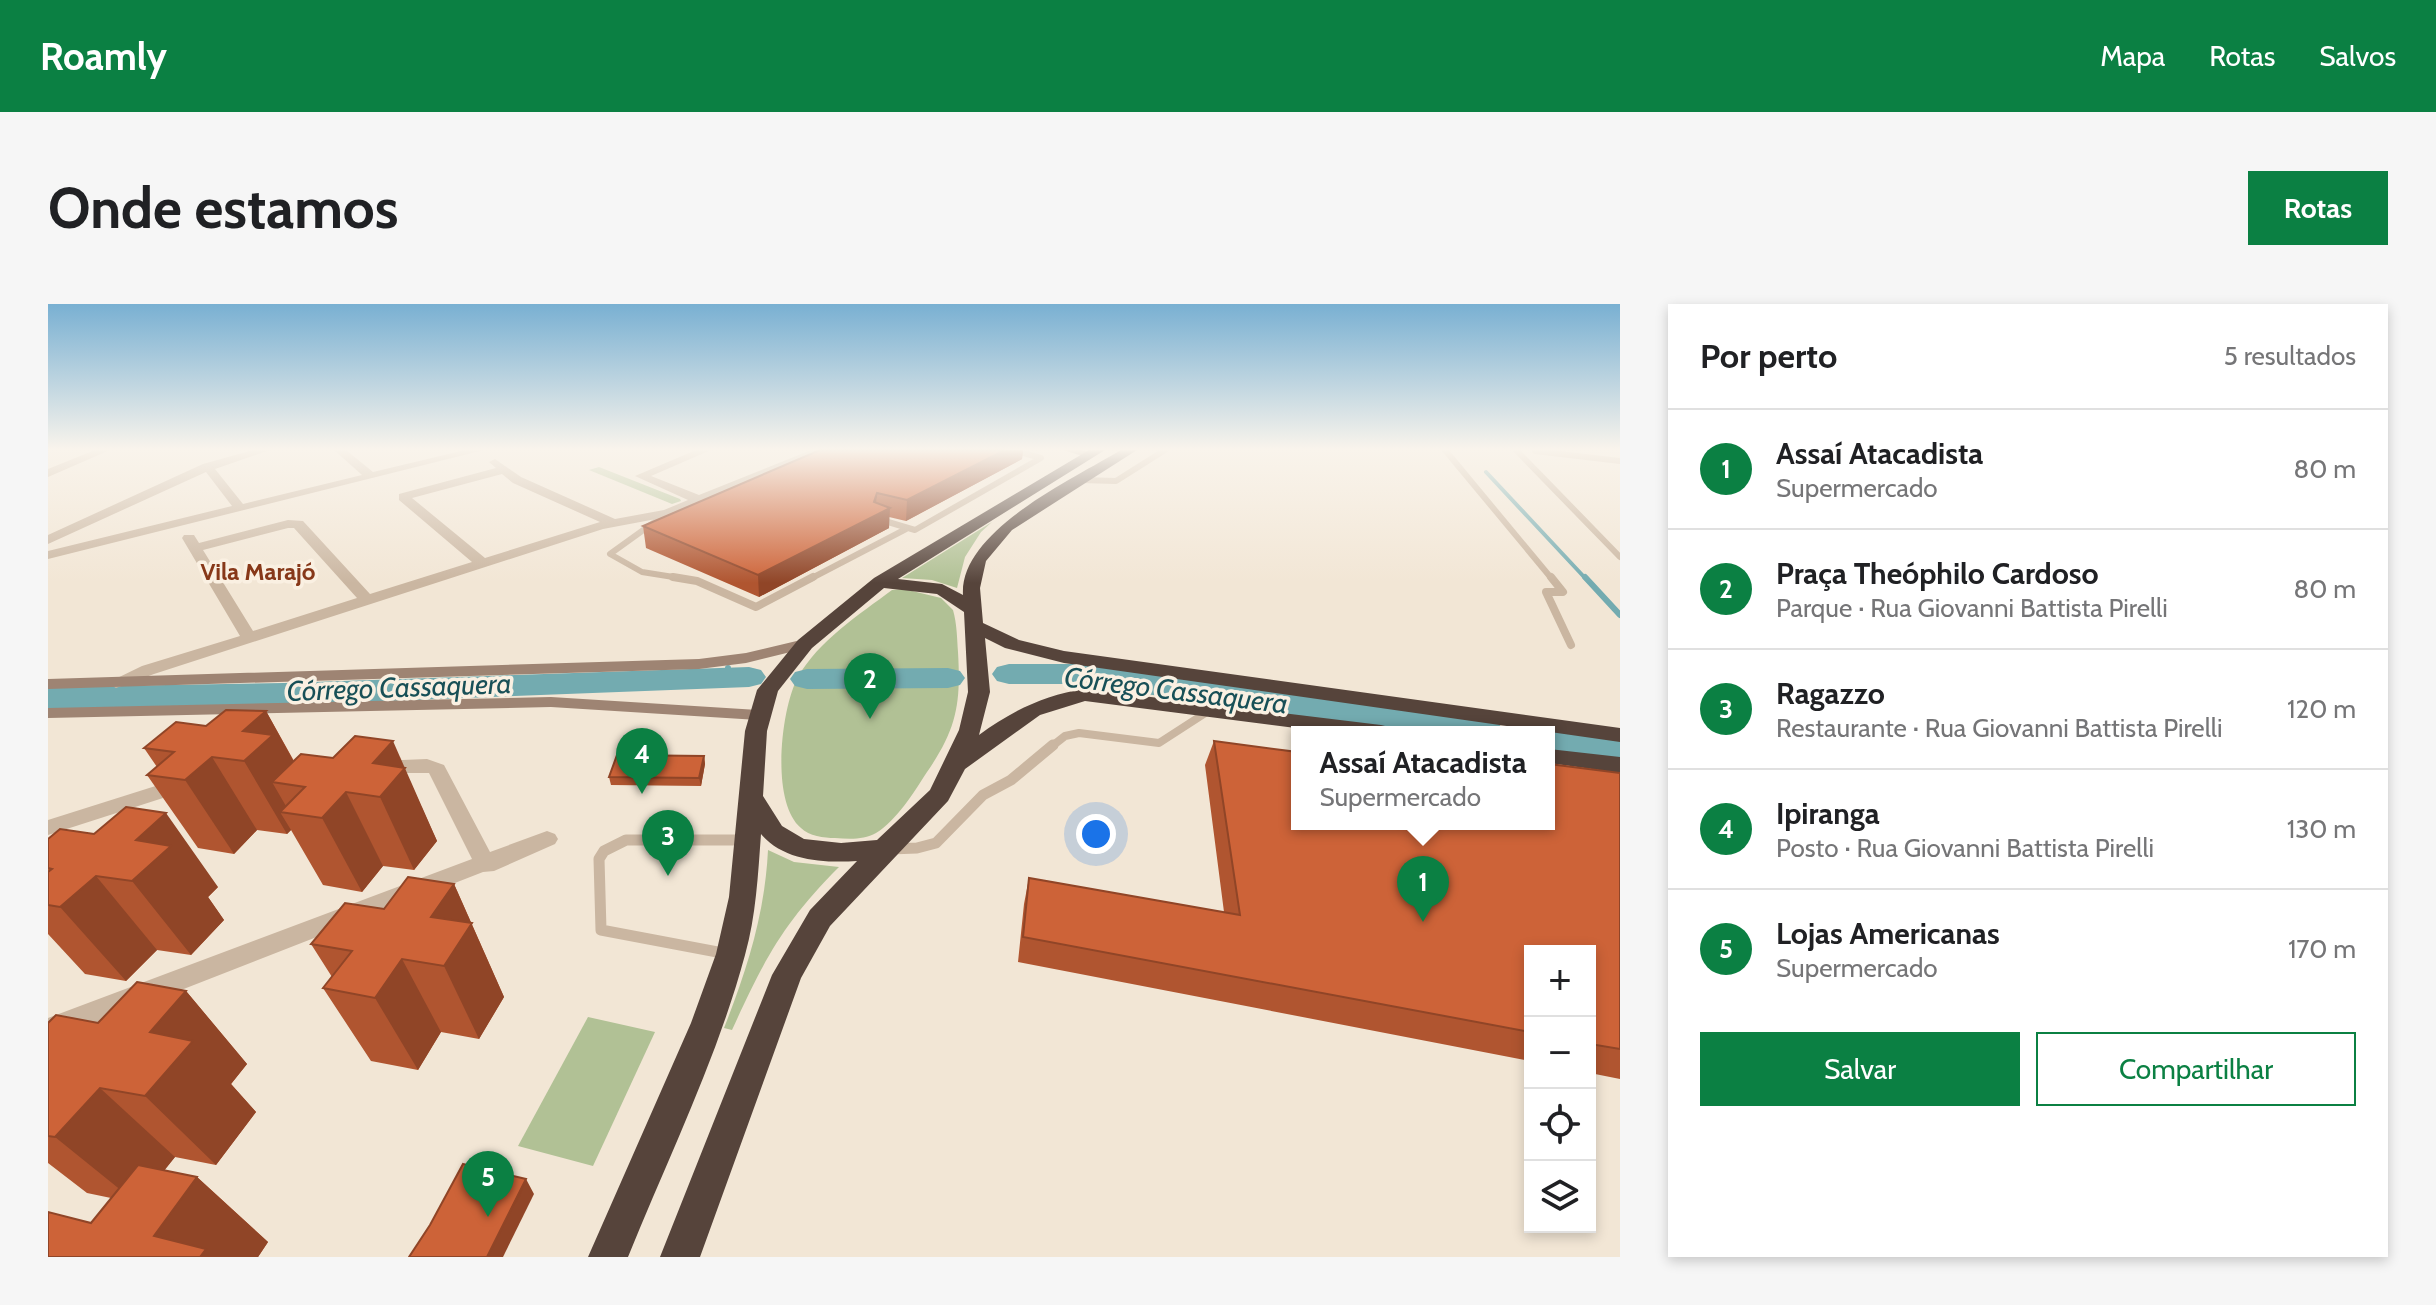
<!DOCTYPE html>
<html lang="pt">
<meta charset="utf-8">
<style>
:root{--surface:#fff;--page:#f6f6f6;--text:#202124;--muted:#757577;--line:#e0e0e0;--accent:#0b8043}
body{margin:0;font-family:Cabin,sans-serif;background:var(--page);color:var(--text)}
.controls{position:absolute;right:24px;bottom:24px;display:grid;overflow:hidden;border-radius:0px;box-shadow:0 4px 12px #0003}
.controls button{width:72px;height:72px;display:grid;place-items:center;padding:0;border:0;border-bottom:2px solid var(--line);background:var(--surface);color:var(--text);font:40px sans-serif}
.you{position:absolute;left:1048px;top:530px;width:28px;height:28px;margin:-20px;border:6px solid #fff;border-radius:50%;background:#1a73e8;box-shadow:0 0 0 12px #1a73e833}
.badge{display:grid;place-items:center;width:52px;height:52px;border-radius:50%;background:var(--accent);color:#fff;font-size:26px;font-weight:700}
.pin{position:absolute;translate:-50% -66px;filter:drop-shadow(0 2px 4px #0008)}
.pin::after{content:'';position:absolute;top:42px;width:28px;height:24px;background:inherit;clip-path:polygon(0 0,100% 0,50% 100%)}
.popup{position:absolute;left:1243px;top:422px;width:264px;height:104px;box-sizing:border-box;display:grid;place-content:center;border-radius:0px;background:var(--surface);filter:drop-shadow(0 2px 6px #0005);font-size:26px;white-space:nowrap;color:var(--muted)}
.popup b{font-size:30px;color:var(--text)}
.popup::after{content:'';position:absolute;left:50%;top:100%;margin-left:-16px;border:16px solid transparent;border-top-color:var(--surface)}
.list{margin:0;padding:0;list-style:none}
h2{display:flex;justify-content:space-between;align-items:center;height:104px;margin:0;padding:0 32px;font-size:34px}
h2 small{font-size:26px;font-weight:400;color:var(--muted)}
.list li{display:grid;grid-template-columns:52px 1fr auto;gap:24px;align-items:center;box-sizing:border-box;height:120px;padding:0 32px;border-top:2px solid var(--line)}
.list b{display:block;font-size:30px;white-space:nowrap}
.list p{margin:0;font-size:26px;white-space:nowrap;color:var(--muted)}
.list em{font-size:26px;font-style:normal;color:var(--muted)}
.actions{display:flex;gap:16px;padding:24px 32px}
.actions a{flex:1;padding:18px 0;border:2px solid var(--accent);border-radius:0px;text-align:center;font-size:28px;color:var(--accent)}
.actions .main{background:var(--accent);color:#fff}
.icon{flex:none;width:44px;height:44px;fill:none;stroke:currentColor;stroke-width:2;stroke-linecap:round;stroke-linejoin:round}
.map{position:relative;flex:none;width:1572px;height:953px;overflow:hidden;border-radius:0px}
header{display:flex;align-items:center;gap:48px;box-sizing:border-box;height:112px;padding:0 40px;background:var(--accent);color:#fff}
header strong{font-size:38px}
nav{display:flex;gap:44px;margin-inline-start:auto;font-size:28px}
.intro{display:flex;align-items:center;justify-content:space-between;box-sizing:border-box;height:192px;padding:0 48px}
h1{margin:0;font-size:56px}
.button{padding:20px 36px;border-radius:0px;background:var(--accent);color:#fff;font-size:28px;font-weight:700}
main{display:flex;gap:48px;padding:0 48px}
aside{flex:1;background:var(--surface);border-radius:0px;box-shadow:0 4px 12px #0003}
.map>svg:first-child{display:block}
</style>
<header>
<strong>Roamly</strong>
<nav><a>Mapa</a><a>Rotas</a><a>Salvos</a></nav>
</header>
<div class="intro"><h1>Onde estamos</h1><a class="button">Rotas</a></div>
<main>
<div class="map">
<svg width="1572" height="953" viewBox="0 0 1572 953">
<rect width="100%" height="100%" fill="#f2e6d5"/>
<g fill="#b1c195">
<path d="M551 163 632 195 633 197 624 200 541 166Z"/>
<path d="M944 218 933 228 917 253 909 284 884 276 854 274Z"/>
<path d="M856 285 893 294 905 306C909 320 909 334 910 348 913 399 909 425 879 468 866 488 849 516 828 529 816 536 801 535 787 534 776 534 761 532 753 524 722 498 733 404 750 373 770 337 812 310 844 286Z"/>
<path d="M720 546 746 558 791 563C735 619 716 656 684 726L676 724C699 666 717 609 720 546Z"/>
<path d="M540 713 607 728 545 862 470 842Z"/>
</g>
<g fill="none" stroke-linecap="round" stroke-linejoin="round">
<path stroke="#73abb0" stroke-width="4" d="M1438 168 1538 275"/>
<g stroke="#73abb0" stroke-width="6">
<path d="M1537 273 1572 311"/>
<path d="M680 364V372"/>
</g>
<g fill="#73abb0" fill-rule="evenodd">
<path d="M961 360H1029L1438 417 1451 420 1457 428H1359L1029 380H961L949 377 944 370 949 363Z"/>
<path d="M701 363 713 366 718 373 713 380 701 383 236 401 0 405V383L236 379Z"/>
<path d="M900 364 912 367 917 374 912 381 900 384 759 385 747 382 742 375 747 368 759 365Z"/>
<path d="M1501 425 1572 435V459L1501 449V428H1490Z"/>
</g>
<g stroke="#cab6a1" stroke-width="6">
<path d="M1397 146 1504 275"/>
<path d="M1468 146 1572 253"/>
<path d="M1487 147 1572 157"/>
<path d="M1033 176 1068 177 1117 146"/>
<path d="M619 209 562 250 594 268 638 275"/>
<path d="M830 215 867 226 993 154 965 146"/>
<path d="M762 275 858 225"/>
</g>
<g stroke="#cab6a1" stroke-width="8">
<path d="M625 273 649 277 708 303 765 273"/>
<path d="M1503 273 1515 288H1498L1523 341"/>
<path d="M1003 443 1017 432 1031 429 1111 439 1162 406"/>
</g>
<g stroke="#cab6a1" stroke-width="11">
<path d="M842 545 869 544 888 539 935 491 963 476 1005 441"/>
<path d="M680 650 553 626 551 555 556 547 578 536H698"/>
</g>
<g fill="#cab6a1" fill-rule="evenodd">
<path d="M47 146H62L0 173V165Z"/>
<path d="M205 146H222L167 165 195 200 314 171 286 146H298L325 168 417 146H436L0 255V247L184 202 158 168 0 240V231L155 160Z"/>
<path d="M648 146H663L603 172 651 191 763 146H778L624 212 555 225 106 370 68 384 59 379 94 362 192 332 134 234 136 231H146L151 239 240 216 255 217 322 290 424 258 351 196V190L448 164 441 158 447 155 473 173 567 215 616 206 640 196 587 172ZM454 170 465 179 552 218 437 254 364 194ZM240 224H246L309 294 205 327 155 246Z"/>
<path d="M379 455 396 461 442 548 499 527 507 530 510 535 507 540 446 567 435 568 0 738V714L424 555 381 469H330L320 463 330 457Z"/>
<path d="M136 473 146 480 143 485 0 531V516Z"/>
</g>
<g fill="#9e8473" fill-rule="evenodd">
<path d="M1015 146H1034L1047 151 1041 154Z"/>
<path d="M757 335 763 337V343L698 359 651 365 0 385V375L651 355 698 349Z"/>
<path d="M503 393 710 406 719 411 710 416 503 403 0 414V404Z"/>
</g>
<g fill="#56443b" fill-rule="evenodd">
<path d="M1041 146H1057L850 275 894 280 915 291C911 227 1025 175 1073 146H1089L964 226 938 257 932 284 935 319 971 336 1016 347 1572 424V438L1016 359 957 344 937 334 942 388 931 431C964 407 996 391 1037 385L1333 421 1341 423 1344 428H1279L1037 397 992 411 917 465 900 497 782 622 753 674 652 953H612L724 671 762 606 809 557C776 559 736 557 713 530 710 571 708 612 697 651 669 755 620 854 580 953H540L643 719 668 650 681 593 697 427 709 386 750 336 826 274ZM836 284 889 290 916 308 920 388 911 426 882 486 829 536 793 539 756 535 734 522 715 492 719 427 730 387 764 344Z"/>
<path d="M1501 445 1572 453V469L1501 459Z"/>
</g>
</g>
<g fill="#b05530">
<path d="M772 146H975L974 155 858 217 841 213V224L711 293 598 244 595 222Z"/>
<path d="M218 407 246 457 356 464 389 537 366 566 335 562 314 588 275 581 243 526 239 530 209 526 186 550 150 544 99 471 109 463 96 444 158 422Z"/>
<path d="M1166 437 1249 520 1572 469V775L1542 769V647H1482V757L970 658 976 600 981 574 1176 608 1157 461Z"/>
<path d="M656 452 657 460 653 482 563 481 561 473Z"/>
<path d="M0 535 170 583 160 593 176 616 143 651 109 646 78 677 37 670 0 630Z"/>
<path d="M406 580 456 693 431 735 393 728 370 766 323 757 275 684 284 673 263 640 336 605Z"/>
<path d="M138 687 199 760 183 780 208 808 168 861 127 853 116 866 149 873 220 938 210 953H0L43 919 63 894 39 889 0 859V719H50Z"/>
</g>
<g fill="#904527">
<path d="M957 146H975L974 155 858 217 859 196Z"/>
<path d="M829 189 827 211 842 204 841 224 711 293 710 271 826 198Z"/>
<path d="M218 407 257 478H224L242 509 232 508 243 526 239 530 196 457 195 427Z"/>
<path d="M345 437 389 537 366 566 332 493 325 459Z"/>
<path d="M656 452 657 460 653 482 651 474Z"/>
<path d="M164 453 209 526 186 550 137 476Z"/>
<path d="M298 488 335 562 314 588 274 514Z"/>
<path d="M118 509 170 583 160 593 176 616 143 651 84 577 88 536Z"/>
<path d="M48 572 109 646 78 677 12 603Z"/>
<path d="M406 580 456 693 431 735 396 662 383 613Z"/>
<path d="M354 655 393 728 370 766 327 694Z"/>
<path d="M138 687 199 760 183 780 208 808 168 861 97 792 102 728Z"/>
<path d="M52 784 127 853 90 900 7 833Z"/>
<path d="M149 873 220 938 210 953H133L106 932Z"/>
<path d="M478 875 486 890 455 953H439Z"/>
</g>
<g fill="#cd6338" stroke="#904527" stroke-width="2">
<path d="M772 146H957L859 196 829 189 826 198 842 204 710 271 595 222Z"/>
<path d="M178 406 218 407 195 427 225 431 196 457 164 453 137 476 99 471 126 448 96 444 128 418 158 422Z"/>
<path d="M307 432 345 437 325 459 357 464 332 493 298 488 274 514 232 508 257 483 224 478 253 450 285 454Z"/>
<path d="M1166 437 1249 448V520H1501V460L1572 469V745L1542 740V647H1482V728L975 633 981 574 1192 611Z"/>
<path d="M569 451 656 452 651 474 561 473Z"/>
<path d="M78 503 118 509 88 536 123 542 84 577 48 572 12 603 0 601V568L4 565 0 564V535L12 525 46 530Z"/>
<path d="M360 573 406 580 383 613 424 619 396 662 354 655 327 694 275 684 304 647 263 640 297 599 336 605Z"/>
<path d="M89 678 138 687 102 728 145 737 97 792 52 784 7 833 0 832V719L8 711 50 719Z"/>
<path d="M415 860 478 875 439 953H361L382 921Z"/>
<path d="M90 861 149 873 106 932 158 945 152 953H0V908L43 919Z"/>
</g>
<linearGradient id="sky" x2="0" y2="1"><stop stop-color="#79b0d2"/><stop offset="0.52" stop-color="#f9f4ec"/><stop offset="1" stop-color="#f9f4ec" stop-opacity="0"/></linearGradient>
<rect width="1572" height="279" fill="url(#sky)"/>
<g text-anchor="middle" stroke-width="7" stroke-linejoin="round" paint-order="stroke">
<g font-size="24" font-weight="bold" fill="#873819" stroke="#faf0e2">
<text x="210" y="276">Vila Marajó</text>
</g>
<g font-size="28" font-style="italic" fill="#185057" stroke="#faf0e2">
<text transform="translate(351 383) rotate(-2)" y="10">Córrego Cassaquera</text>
<text transform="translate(1128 386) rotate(7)" y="10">Córrego Cassaquera</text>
</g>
</g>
</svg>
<div class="controls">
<button>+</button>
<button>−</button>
<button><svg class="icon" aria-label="locate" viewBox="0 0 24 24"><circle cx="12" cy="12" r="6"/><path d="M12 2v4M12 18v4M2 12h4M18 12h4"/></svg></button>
<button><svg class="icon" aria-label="layers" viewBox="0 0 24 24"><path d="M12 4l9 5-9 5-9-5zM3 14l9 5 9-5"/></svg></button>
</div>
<div class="you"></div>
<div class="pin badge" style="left:1375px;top:618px">1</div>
<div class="popup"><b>Assaí Atacadista</b>Supermercado</div>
<div class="pin badge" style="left:822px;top:415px">2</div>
<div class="pin badge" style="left:620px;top:572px">3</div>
<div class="pin badge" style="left:594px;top:490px">4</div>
<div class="pin badge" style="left:440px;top:913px">5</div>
</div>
<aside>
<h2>Por perto<small>5 resultados</small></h2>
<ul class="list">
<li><span class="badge">1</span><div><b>Assaí Atacadista</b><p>Supermercado</p></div><em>80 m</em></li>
<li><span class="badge">2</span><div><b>Praça Theóphilo Cardoso</b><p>Parque · Rua Giovanni Battista Pirelli</p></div><em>80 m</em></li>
<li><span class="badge">3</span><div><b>Ragazzo</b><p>Restaurante · Rua Giovanni Battista Pirelli</p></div><em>120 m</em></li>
<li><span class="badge">4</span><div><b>Ipiranga</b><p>Posto · Rua Giovanni Battista Pirelli</p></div><em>130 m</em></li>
<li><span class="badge">5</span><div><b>Lojas Americanas</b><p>Supermercado</p></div><em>170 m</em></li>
</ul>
<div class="actions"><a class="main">Salvar</a><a>Compartilhar</a></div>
</aside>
</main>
